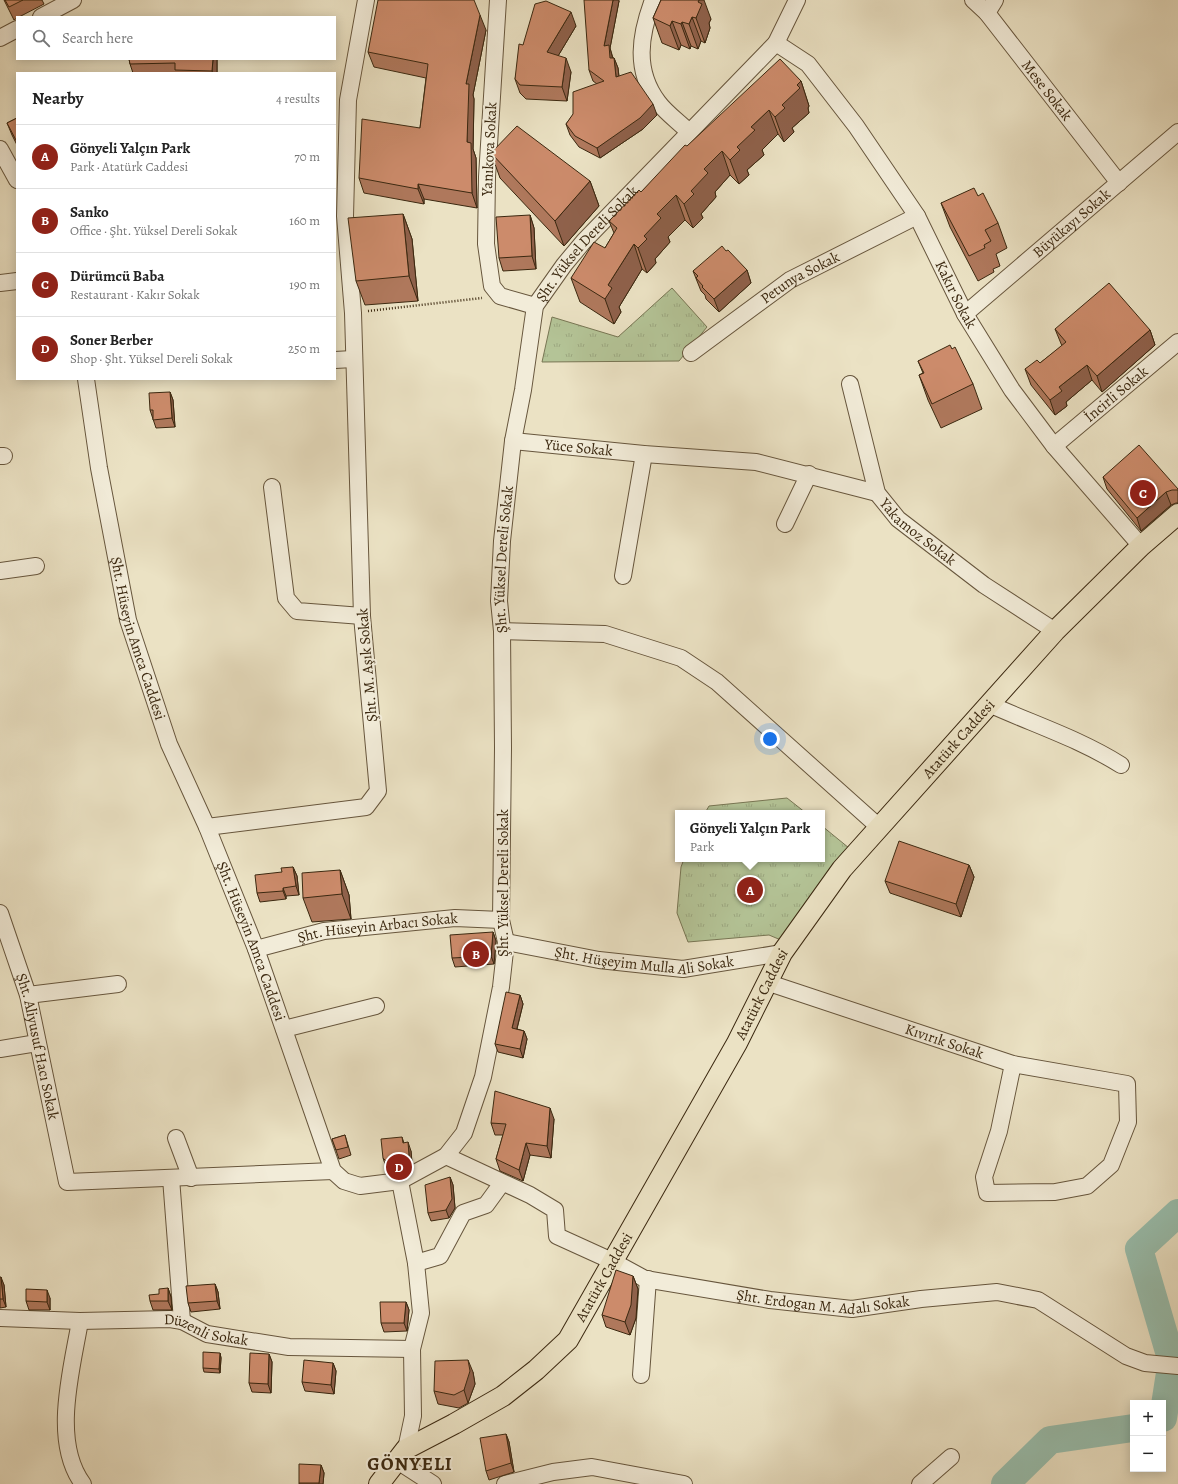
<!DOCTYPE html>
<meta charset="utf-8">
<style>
:root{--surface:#fff;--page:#f2f2f2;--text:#222;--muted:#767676;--line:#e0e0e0;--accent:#8f2418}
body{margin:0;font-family:Alegreya,serif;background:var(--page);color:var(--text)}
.controls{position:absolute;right:12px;bottom:12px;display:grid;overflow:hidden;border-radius:0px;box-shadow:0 2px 10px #0003}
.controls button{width:36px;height:36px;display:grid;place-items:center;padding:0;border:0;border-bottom:1px solid var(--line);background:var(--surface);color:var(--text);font:20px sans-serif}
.you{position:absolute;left:770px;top:739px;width:14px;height:14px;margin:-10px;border:3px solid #fff;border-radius:50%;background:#1a73e8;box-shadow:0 0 0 6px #1a73e833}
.badge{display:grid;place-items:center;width:26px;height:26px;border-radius:50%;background:var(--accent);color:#fff;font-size:13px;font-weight:700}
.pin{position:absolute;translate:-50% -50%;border:2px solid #fff;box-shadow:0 1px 4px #0006}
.popup{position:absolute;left:675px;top:810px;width:150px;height:52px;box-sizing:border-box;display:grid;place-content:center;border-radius:0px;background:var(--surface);filter:drop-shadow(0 1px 3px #0005);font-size:13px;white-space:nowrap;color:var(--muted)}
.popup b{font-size:15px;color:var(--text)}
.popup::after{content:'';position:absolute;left:50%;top:100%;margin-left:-8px;border:8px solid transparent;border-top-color:var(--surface)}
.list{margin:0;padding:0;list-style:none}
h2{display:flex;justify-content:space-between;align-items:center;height:52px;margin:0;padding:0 16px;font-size:17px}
h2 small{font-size:13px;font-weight:400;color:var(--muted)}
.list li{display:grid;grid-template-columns:26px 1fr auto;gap:12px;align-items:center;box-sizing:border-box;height:64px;padding:0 16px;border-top:1px solid var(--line)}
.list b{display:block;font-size:15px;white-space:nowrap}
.list p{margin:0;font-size:13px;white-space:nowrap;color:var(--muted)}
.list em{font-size:13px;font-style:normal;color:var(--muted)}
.icon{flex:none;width:22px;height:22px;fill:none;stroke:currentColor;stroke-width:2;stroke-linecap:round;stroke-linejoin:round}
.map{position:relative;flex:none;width:1178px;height:1484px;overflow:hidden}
.search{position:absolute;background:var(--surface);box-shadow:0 2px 10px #0003;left:16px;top:16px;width:320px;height:44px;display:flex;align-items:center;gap:10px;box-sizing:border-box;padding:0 14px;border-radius:0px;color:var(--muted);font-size:15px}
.panel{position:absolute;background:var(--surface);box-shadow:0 2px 10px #0003;left:16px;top:72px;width:320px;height:308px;border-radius:0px}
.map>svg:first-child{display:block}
</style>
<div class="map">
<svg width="1178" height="1484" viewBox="0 0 1178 1484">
<defs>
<pattern id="park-tufts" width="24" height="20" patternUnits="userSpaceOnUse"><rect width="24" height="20" fill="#b4c497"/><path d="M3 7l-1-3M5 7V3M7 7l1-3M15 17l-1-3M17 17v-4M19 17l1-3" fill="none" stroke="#9ca881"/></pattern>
</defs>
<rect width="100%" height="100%" fill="#ebe2c4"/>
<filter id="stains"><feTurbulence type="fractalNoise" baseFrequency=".005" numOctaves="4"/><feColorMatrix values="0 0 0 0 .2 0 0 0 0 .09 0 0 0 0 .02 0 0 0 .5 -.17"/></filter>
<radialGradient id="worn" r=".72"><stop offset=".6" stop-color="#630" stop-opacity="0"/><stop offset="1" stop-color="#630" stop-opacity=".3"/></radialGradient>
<g fill="url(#park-tufts)" stroke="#787654">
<path d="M672 288 707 327 679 361 542 362 552 317 618 337Z"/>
<path d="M787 798 806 813H705L709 806Z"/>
<path d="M822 826 849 848 788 943 769 935 688 942 677 913 681 867 684 859H822Z"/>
</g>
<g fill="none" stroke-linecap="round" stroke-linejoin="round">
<g stroke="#99bfae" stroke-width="28">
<path d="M1170 1355 1139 1249 1178 1213"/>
<path d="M1163 1418 1170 1373"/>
<path d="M1005 1484 1050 1440 1133 1428"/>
</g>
<defs>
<g id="minor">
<path d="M498 0 487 177 486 244 492 286 500 296 535 306"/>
<path d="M653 0C640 35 634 70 658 102 666 113 679 122 689 132"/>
<path id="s1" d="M973 0 987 13 1119 183"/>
<path d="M987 13 995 0"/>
<path d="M41 17 73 0"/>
<path d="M0 38 17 29"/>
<path id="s2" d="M776 43 808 64 856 126 917 216 965 314 1012 390 1054 446 1141 546"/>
<path d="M0 149 17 180"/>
<path d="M0 283 17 281"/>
<path id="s3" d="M965 314 1178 132"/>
<path id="s4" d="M691 353 790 280 917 216"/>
<path d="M335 360 353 359"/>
<path id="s5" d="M86 379 99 468 128 620 169 744 207 827 256 949 333 1171 344 1181 360 1186 400 1181 446 1156 464 1133 483 1077 501 987 506 942 501 920 503 748 502 631 499 601 502 541 513 441 523 390 535 306 564 265 584 241 776 43 797 0"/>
<path id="s6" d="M850 384 877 493 898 519 984 585 1055 631"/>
<path id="s7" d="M513 441 644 454 756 462 877 493"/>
<path id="s8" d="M1054 446 1178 342"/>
<path d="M0 456H4"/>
<path d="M272 487 286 598 297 611 362 616"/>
<path d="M785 524 809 474"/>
<path d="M0 571 36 566"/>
<path d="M623 576 644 454"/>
<path d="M502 631 605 634 681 658 717 682 879 827"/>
<path d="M989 704C1033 724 1080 739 1121 765"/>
<path d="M207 827 366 807 378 791 362 616 353 313 345 216 348 100 366 0"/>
<path id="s9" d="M0 913 28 995 67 1182 333 1171"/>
<path id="s10" d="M506 942 599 960 683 969 782 953"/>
<path id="s11" d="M256 949 324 931 455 918 501 920"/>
<path id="s12" d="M766 982 1013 1064 1127 1084 1128 1122 1111 1165 1087 1186 1055 1192 987 1193 984 1177 999 1131 1013 1064"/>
<path d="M28 995 118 984"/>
<path d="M284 1029 376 1006"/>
<path d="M0 1049 37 1043"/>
<path d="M176 1138 191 1178"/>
<path id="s13" d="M446 1156 530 1195 555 1210 557 1236 612 1261 645 1279 770 1300 852 1309 921 1299 997 1292 1038 1300 1126 1356 1145 1363 1178 1366"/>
<path d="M171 1178 182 1321"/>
<path d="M400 1181 416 1263 421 1313 412 1349 413 1416 406 1449"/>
<path d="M416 1263 440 1256 463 1213 486 1205 502 1183"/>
<path id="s14" d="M0 1318 80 1321 170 1319 182 1321 207 1334 289 1347 412 1349"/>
<path d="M80 1321C72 1369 51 1441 83 1484"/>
<path d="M641 1375 648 1279"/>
<path d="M396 1460 433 1484"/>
<path d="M505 1484 553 1472 592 1467 684 1484"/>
<path d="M920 1484 951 1457"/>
</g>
<g id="major">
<path id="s15" d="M379 1484 406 1449 454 1424 503 1396 536 1370 568 1340 737 1043 782 953 842 869 1055 631 1141 546 1178 514"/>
</g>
</defs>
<use href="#minor" stroke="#67563d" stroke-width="18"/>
<use href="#major" stroke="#3b2810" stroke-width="22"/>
<path stroke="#3b2810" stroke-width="2.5" stroke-dasharray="1 2" stroke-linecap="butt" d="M368 311 482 298"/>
<use href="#minor" stroke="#f2ecd9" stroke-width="16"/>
<use href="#major" stroke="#ebe2c4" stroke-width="20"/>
</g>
<g fill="#af785c" stroke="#3b2810">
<path d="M4 0H42L44 4 19 17H17V18L14 20Z"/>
<path d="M661 0 711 19 709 23 710 28 705 43 701 41 698 49 691 46 690 49 681 45 679 50 662 43 653 18Z"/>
<path d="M619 1 610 48 613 58H614L618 68 619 76 657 115 643 129 600 158 579 147 570 135 566 124 597 84 593 81 589 70Z"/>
<path d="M576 26 558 56 571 72 567 101 526 99 520 93 515 79 523 45Z"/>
<path d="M486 30 473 95 474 99 473 149 476 158 477 208 424 199V204L364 193 359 178 420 128 426 78 374 67 368 52Z"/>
<path d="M129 59H217V73H133L130 64Z"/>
<path d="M801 81 809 106 808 108 809 113 792 128 794 132 784 142 778 134 762 150 764 155 747 170 749 175 739 184 730 175 715 192 716 197 701 214 703 218 693 228 685 220 668 237 670 242 655 259 656 263 647 273 642 269 619 307 621 312 614 324 580 302 571 278 605 248 614 233 609 221 641 192 687 146Z"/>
<path d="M17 118V145L12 135 7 123Z"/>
<path d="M491 153 590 181 599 206 564 246 500 178Z"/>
<path d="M978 196 998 223 1007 248 996 254 1000 266 993 269 994 272 978 281 950 227 941 203Z"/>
<path d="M403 214 412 239 418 301 365 305 356 281Z"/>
<path d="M530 215 534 228 536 269 503 271 499 258Z"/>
<path d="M726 251 747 270 751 283 719 312 706 299 705 295 701 291 693 271Z"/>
<path d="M1055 329 1150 330 1155 345 1102 392 1092 380 1066 402 1067 406 1055 415 1031 385 1025 369 1040 363 1062 346Z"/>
<path d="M952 349 973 384 982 409 941 428 928 400 919 375 923 373 918 361Z"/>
<path d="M170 392 173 400 175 427 156 428 150 410Z"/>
<path d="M1103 477 1178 489V503H1176L1171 505 1141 531 1107 489Z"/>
<path d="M969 865 974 877 961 917 890 893 885 881Z"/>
<path d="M293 867 297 876 299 895 286 896V899L260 902 257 893 282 872Z"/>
<path d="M340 870 349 895 351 919 312 922 303 898Z"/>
<path d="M493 932 496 941 494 964 455 967 452 958Z"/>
<path d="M520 995 523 1004 517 1029 524 1031 527 1039 523 1058 498 1052 495 1044Z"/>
<path d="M554 1119 551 1158 530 1155 523 1181 500 1171 496 1159 503 1135H495L491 1123Z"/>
<path d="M345 1135 351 1155 339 1159 332 1139Z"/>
<path d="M402 1137 404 1143 411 1151 412 1163 397 1172H392L386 1167 383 1158Z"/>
<path d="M450 1177 453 1185 455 1208 449 1218 431 1221 428 1213Z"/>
<path d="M633 1276 638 1289 636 1318 630 1335 606 1327 602 1315Z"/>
<path d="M0 1277 4 1285 6 1307 0 1308Z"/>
<path d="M215 1284 218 1292 220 1309 191 1312 188 1303Z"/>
<path d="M168 1288 171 1297 172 1310H153L150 1301Z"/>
<path d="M50 1298V1310H29L26 1301Z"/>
<path d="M406 1302 409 1310 407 1331 384 1332 381 1323Z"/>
<path d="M220 1353 221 1358 220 1373 204 1372 203 1368Z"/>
<path d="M269 1354 272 1362 271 1393 252 1392 249 1383Z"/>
<path d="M333 1363 336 1371 334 1394 305 1391 302 1382Z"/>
<path d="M473 1372 475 1384 468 1403 459 1408 438 1404 434 1391Z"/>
<path d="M506 1434 509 1442 514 1472 489 1480 486 1471Z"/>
<path d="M321 1465 324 1473 323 1484H299V1483Z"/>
</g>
<g fill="#8f614b" stroke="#3b2810">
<path d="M613 0H619V1L610 48 612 56 614 69 604 46Z"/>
<path d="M699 0H704L711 19 709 23 710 28 705 43 696 18 698 2Z"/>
<path d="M571 12 576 26 552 66 547 52Z"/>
<path d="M480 15 486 30 473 95 474 99 473 149 476 158 477 208 472 193 467 142 466 84Z"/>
<path d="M692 17 701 41 698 49 689 24Z"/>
<path d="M672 21 681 45 679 50 670 26Z"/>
<path d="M682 22 691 46 690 49 681 24Z"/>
<path d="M566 58 571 72 567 101 562 87Z"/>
<path d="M614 58 618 68 620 88 616 77Z"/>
<path d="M213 59H217V73H213L212 71Z"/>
<path d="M801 81 809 106 808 108 809 113 792 128 794 132 784 142 775 117 782 105 797 85Z"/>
<path d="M653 104 657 115 643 129 600 158 597 148Z"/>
<path d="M769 110 778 134 762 150 764 155 747 170 749 175 739 184 730 160 737 147 751 127Z"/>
<path d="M722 151 730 175 715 192 716 197 701 214 703 218 693 228 684 204 691 191 704 169Z"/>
<path d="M590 181 599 206 564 246 555 221Z"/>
<path d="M418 184 424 199V204L418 189Z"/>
<path d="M676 195 685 220 668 237 670 242 655 259 656 263 647 273 638 248 644 236 657 214Z"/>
<path d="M403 214 412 239 418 301 409 276Z"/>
<path d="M530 215 534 228 536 269 532 256Z"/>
<path d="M634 244 642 269 619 307 621 312 614 324 605 299 608 285Z"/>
<path d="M747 270 751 283 719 312 714 299Z"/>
<path d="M1150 330 1155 345 1102 392 1097 376Z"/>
<path d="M1087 365 1092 380 1066 402 1067 406 1055 415 1050 400 1059 387Z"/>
<path d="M170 392 173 400 175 427 172 418Z"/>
<path d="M1166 492 1171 505 1141 531 1137 518Z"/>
<path d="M969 865 974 877 961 917 956 904Z"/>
<path d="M293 867 297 876 299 895 296 886Z"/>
<path d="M340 870 349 895 351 919 342 894Z"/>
<path d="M283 888 286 896V899L283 891Z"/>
<path d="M493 932 496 941 494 964 491 956Z"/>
<path d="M520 995 523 1004 515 1036 512 1028Z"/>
<path d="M524 1031 527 1039 523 1058 520 1049Z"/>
<path d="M550 1108 554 1119 551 1158 547 1146Z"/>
<path d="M408 1142 411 1151 412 1163 409 1155Z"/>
<path d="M526 1143 530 1155 523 1181 519 1170Z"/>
<path d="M450 1177 453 1185 455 1208 449 1218 446 1210Z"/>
<path d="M633 1276 638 1289 636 1318 630 1335 625 1322Z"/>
<path d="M1 1277 4 1285 6 1307 3 1299Z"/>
<path d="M215 1284 218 1292 220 1309 217 1301Z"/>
<path d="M168 1288 171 1297 172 1310 168 1301Z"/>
<path d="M47 1290 50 1298V1310L47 1302Z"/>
<path d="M406 1302 409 1310 407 1331 404 1323Z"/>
<path d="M220 1353 221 1358 220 1373 219 1369Z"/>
<path d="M269 1354 272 1362 271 1393 268 1384Z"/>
<path d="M468 1360 473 1372 475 1384 468 1403 464 1390Z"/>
<path d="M333 1363 336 1371 334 1394 331 1385Z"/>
<path d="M506 1434 509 1442 514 1472 511 1463Z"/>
<path d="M321 1465 324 1473 323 1484H319V1483Z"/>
</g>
<g fill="#cc8b6b" stroke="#3b2810">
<path d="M5 0H23L9 7Z"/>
<path d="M378 0H474L480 15 466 84H469L467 142 471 143 472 193 418 184V189L359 178 362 119 420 128 428 64 368 52Z"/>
<path d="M584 0H613L604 46 609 45 610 58H614L616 77 631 72 653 104 640 118 597 148 575 136 566 124 573 114V92L604 81 589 70Z"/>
<path d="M661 0H699L698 2 702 4 696 18 692 17 689 24 682 22 681 24 672 21 670 26 653 18Z"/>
<path d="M546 1 571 12 547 52 566 58 562 87 520 85 515 79 519 44 523 45 535 4Z"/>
<path d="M129 59H213L212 71 175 70V63L130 64Z"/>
<path d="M780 59 801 81 797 85 800 88 782 105 785 108 775 117 769 110 751 127 755 130 737 147 740 150 730 160 722 151 704 169 708 173 691 191 694 194 684 204 676 195 657 214 661 218 644 236 647 239 638 248 634 244 608 285 612 288 605 299 571 278 594 242 605 248 617 228 609 221 639 190 641 192 685 145 687 146Z"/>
<path d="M17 118V142L7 123Z"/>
<path d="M517 126 590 181 555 221 491 153Z"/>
<path d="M974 188 978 196 983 193 998 223 985 230 991 241 984 245 985 248 969 256 941 203Z"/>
<path d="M403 214 409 276 356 281 348 218Z"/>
<path d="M530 215 532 256 499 258 496 217Z"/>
<path d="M722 246 726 251 728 250 747 270 714 299 702 287 703 286 696 278 698 276 693 271Z"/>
<path d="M1109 283 1150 330 1097 376 1087 365 1059 387 1062 391 1050 400 1025 369 1037 360 1040 363 1066 342 1055 329Z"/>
<path d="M950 345 952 349 955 347 973 384 932 404 919 375 924 373 918 361Z"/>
<path d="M170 392 172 418 153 420V410H150L149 393Z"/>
<path d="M1139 445 1178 489V490H1172L1166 492 1137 518 1103 477Z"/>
<path d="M899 841 969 865 956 904 885 881Z"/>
<path d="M293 867 296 886 283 888V891L257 893 255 875 282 872 281 868Z"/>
<path d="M340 870 342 894 303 898 302 873Z"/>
<path d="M493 932 491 956 452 958 450 935Z"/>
<path d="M506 992 520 995 512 1028 524 1031 520 1049 495 1044Z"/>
<path d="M495 1091 550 1108 547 1146 526 1143 519 1170 496 1159 506 1124 491 1123Z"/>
<path d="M345 1135 348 1147 336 1150 332 1139Z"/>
<path d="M402 1137 403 1143 408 1142 409 1155 394 1163 389 1164 383 1158 381 1139Z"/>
<path d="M450 1177 452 1199 446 1210 428 1213 425 1185Z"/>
<path d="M616 1270 633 1276 631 1305 625 1322 602 1315Z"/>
<path d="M0 1277H1L3 1299H0Z"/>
<path d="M215 1284 217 1301 188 1303 186 1286Z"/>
<path d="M168 1288V1301H150L149 1295 159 1294V1289Z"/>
<path d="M26 1289 47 1290V1302L26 1301Z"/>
<path d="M380 1302H406L404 1323H381Z"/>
<path d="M203 1352 220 1353 219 1369 203 1368Z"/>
<path d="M250 1353 269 1354 268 1384 249 1383Z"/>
<path d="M304 1360 333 1363 331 1385 302 1382Z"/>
<path d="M468 1360 470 1371 464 1390 454 1395 434 1391 435 1361Z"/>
<path d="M506 1434 511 1463 486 1471 480 1438Z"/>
<path d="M299 1464 321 1465 319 1483H299Z"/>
</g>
<g text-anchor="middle" stroke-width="4" stroke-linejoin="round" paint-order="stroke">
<g font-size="15" fill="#3b2810" stroke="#f2ecd9">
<text dy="5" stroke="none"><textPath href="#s1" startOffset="117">Mese Sokak</textPath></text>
<text transform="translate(489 149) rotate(-87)" y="5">Yanıkova Sokak</text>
<text dy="5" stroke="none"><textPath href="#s3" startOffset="140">Büyükayı Sokak</textPath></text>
<text dy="5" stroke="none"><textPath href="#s5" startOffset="1903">Şht. Yüksel Dereli Sokak</textPath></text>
<text dy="5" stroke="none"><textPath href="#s4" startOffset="133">Petunya Sokak</textPath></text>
<text dy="5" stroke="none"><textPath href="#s2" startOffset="313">Kakır Sokak</textPath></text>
<text dy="5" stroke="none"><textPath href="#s8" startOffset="81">İncirli Sokak</textPath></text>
<text dy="5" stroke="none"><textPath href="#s7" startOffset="66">Yüce Sokak</textPath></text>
<text dy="5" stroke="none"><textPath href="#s6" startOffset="169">Yakamoz Sokak</textPath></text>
<text dy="5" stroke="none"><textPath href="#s5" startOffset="1566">Şht. Yüksel Dereli Sokak</textPath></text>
<text dy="5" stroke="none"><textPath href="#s5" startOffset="265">Şht. Hüseyin Amca Caddesi</textPath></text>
<text transform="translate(367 665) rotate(-95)" y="5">Şht. M. Aşık Sokak</text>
<text dy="5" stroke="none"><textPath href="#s15" startOffset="961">Atatürk Caddesi</textPath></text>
<text transform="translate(503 883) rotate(-90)" y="5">Şht. Yüksel Dereli Sokak</text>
<text dy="5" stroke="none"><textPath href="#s11" startOffset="124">Şht. Hüseyin Arbacı Sokak</textPath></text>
<text dy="5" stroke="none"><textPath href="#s5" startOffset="589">Şht. Hüseyin Amca Caddesi</textPath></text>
<text dy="5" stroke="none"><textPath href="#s10" startOffset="140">Şht. Hüşeyim Mulla Ali Sokak</textPath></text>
<text dy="5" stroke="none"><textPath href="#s15" startOffset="637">Atatürk Caddesi</textPath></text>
<text dy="5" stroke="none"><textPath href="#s12" startOffset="188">Kıvırık Sokak</textPath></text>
<text dy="5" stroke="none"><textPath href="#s9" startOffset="139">Şht. Aliyusuf Hacı Sokak</textPath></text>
<text dy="5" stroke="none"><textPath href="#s15" startOffset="313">Atatürk Caddesi</textPath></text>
<text dy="5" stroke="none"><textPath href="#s13" startOffset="426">Şht. Erdogan M. Adalı Sokak</textPath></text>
<text dy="5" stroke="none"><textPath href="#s14" startOffset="208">Düzenli Sokak</textPath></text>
</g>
<g font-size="19" font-weight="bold" letter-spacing="1" fill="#3b2810" stroke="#f2ecd9">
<text x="410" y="1470">GÖNYELI</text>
</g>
</g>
<rect width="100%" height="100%" filter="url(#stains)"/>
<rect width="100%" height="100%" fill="url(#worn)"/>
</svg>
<div class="controls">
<button>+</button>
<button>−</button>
</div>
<div class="you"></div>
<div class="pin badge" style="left:750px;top:890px">A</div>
<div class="popup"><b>Gönyeli Yalçın Park</b>Park</div>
<div class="pin badge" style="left:476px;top:954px">B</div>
<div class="pin badge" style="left:1143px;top:493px">C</div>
<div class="pin badge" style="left:399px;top:1167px">D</div>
<div class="search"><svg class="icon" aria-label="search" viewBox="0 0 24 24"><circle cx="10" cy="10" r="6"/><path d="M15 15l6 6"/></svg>Search here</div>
<section class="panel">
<h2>Nearby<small>4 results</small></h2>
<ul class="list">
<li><span class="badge">A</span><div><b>Gönyeli Yalçın Park</b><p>Park · Atatürk Caddesi</p></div><em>70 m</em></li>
<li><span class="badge">B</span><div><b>Sanko</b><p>Office · Şht. Yüksel Dereli Sokak</p></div><em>160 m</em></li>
<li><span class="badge">C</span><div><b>Dürümcü Baba</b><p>Restaurant · Kakır Sokak</p></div><em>190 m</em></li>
<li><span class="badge">D</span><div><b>Soner Berber</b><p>Shop · Şht. Yüksel Dereli Sokak</p></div><em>250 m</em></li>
</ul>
</section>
</div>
